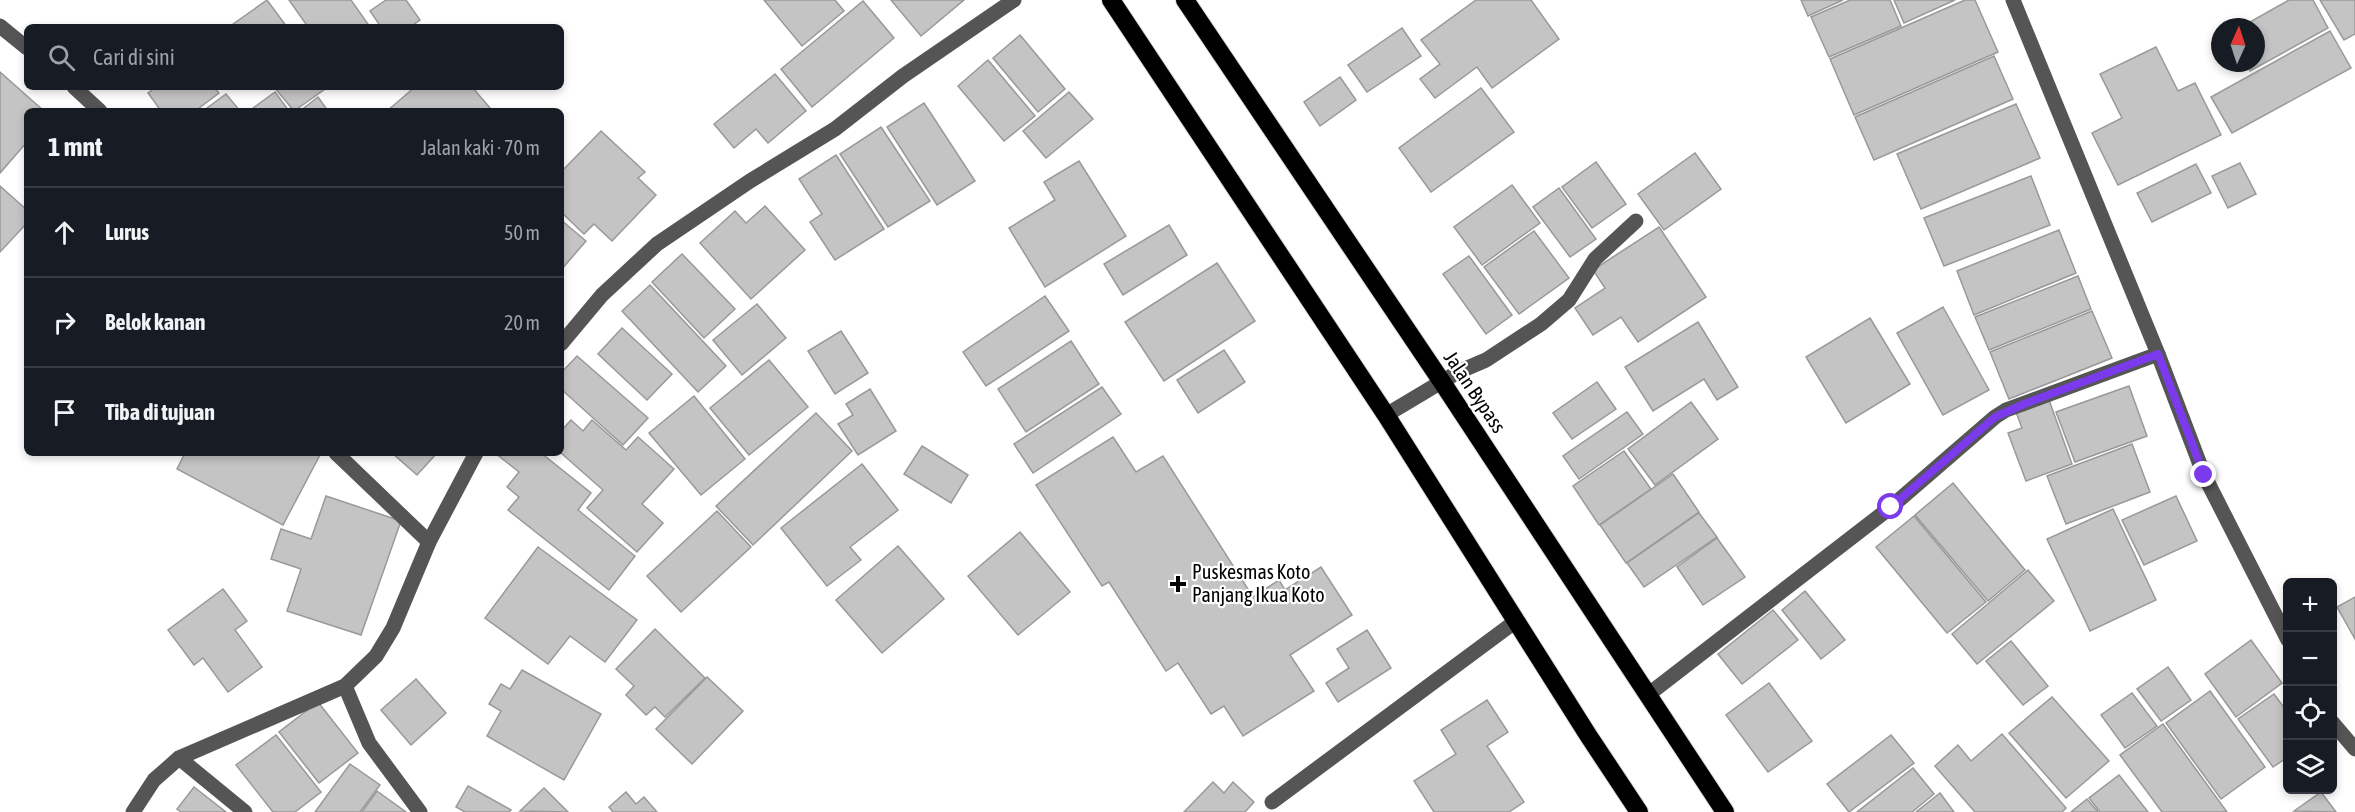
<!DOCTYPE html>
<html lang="id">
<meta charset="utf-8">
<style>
:root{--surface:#171b24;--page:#20242c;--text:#f1f3f6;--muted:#9ea1a6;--line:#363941}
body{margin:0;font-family:"Asap Condensed",sans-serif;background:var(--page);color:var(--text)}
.controls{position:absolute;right:18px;bottom:18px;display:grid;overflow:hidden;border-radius:9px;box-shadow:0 3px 9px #0003}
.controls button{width:54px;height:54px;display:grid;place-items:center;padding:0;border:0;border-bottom:2px solid var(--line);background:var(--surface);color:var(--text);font:30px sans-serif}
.compass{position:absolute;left:2211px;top:18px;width:54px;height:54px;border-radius:50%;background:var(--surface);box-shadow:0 3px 9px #0003;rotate:3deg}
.stop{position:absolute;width:18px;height:18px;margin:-14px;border:4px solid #7c3aed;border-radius:50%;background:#fff}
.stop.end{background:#7c3aed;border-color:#fff;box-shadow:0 2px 6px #0008}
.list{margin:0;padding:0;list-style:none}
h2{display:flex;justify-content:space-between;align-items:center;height:78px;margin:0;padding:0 24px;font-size:26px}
h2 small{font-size:20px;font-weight:400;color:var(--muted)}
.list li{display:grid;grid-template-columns:39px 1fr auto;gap:18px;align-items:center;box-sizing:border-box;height:90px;padding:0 24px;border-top:2px solid var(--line)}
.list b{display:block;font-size:22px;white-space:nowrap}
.list em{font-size:20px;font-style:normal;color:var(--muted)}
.icon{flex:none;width:33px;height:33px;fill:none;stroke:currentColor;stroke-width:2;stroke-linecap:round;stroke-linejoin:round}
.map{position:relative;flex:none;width:2355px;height:812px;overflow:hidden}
.search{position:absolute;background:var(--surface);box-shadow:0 3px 9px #0003;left:24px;top:24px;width:540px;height:66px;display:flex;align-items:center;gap:15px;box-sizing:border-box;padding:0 21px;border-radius:9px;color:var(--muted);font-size:22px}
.panel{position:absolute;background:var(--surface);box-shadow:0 3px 9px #0003;left:24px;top:108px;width:540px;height:348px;border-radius:9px}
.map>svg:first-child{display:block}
</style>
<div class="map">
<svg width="2355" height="812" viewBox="0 0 2355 812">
<rect width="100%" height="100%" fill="#fff"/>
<g fill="#c4c4c4" stroke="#999" stroke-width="1.5">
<path d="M267 0 287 27H229Z"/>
<path d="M289 0H351L370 27H308Z"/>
<path d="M386 0H406L420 20 410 27H381L370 11Z"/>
<path d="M764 0H835L844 11 802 46Z"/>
<path d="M891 0H964L921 36Z"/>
<path d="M1476 0H1531L1559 39 1492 88 1477 67 1435 98 1420 79 1440 64 1421 40Z"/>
<path d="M1801 0H1843L1808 16Z"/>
<path d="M1850 0H1890L1901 26 1829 57 1811 17Z"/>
<path d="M1894 0H1955L1904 23Z"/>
<path d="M1965 0H1975L1998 52 1854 115 1830 59Z"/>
<path d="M2289 0H2313L2328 28 2250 71 2246 63H2256V27H2241Z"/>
<path d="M2320 0H2355V34L2344 40Z"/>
<path d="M863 1 894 38 812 107 781 69Z"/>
<path d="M1402 28 1421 56 1367 92 1348 65Z"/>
<path d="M2330 31 2351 68 2232 133 2211 97Z"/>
<path d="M1020 35 1065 89 1038 112 993 58Z"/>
<path d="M2156 47 2178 91 2195 83 2221 135 2118 185 2092 133 2122 118 2100 74Z"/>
<path d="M1994 56 2013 99 1874 160 1855 117Z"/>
<path d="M988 60 1035 116 1004 141 958 86Z"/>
<path d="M0 72 44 111H27V142L0 173Z"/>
<path d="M775 74 806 111 768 143 756 129 734 148 714 124Z"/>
<path d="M1340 77 1356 100 1320 126 1304 102Z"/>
<path d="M156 87H214L219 93 195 111H161L148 93Z"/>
<path d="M274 87H328L294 111Z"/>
<path d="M415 87H472L490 108 486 111H387Z"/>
<path d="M1481 88 1514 132 1431 192 1399 148Z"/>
<path d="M275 92 289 111H249Z"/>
<path d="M1069 92 1093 119 1046 158 1023 131Z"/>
<path d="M226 94 240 111H203Z"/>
<path d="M318 97 328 111H300Z"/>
<path d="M924 103 975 181 937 205 887 127Z"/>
<path d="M2016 104 2040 158 1921 209 1897 154Z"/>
<path d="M881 127 930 201 888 227 840 154Z"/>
<path d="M601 131 645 172 638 178 656 195 612 241 594 224 584 234 561 212V172Z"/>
<path d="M1695 153 1721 189 1664 230 1638 194Z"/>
<path d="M836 155 884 229 835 260 810 222 822 214 799 179Z"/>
<path d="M1079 161 1126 236 1045 287 1009 228 1055 200 1044 182Z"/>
<path d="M1596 162 1626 204 1592 228 1562 187Z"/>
<path d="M2240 163 2256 194 2228 208 2212 176Z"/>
<path d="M2196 164 2211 193 2152 222 2137 193Z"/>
<path d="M2031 176 2050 225 1944 266 1924 218Z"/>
<path d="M1512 185 1540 223 1482 265 1454 227Z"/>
<path d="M0 186 27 210V223L0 252Z"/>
<path d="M1559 188 1596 239 1570 257 1533 207Z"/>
<path d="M765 206 805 250 751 299 700 243 735 211 746 223Z"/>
<path d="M561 220 586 241 561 270Z"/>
<path d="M1169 225 1187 255 1123 295 1104 264Z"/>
<path d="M1659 227 1706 297 1638 342 1621 317 1593 335 1575 308 1605 288 1593 270Z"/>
<path d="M2059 230 2076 273 1974 315 1957 271Z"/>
<path d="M1534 231 1569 278 1519 314 1484 267Z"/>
<path d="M682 254 735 309 704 338 652 282Z"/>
<path d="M1469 256 1512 315 1486 334 1443 274Z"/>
<path d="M1217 263 1255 321 1164 381 1125 322Z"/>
<path d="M2078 276 2091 309 1989 350 1975 317Z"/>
<path d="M650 285 726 366 698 392 622 311Z"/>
<path d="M1045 296 1069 331 986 386 963 352Z"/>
<path d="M757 304 786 338 742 375 713 340Z"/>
<path d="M1943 307 1989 390 1943 415 1897 333Z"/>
<path d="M2092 311 2112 358 2009 399 1990 352Z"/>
<path d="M1870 318 1910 384 1846 423 1806 357Z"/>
<path d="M1698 322 1738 387 1717 400 1704 379 1653 411 1625 367Z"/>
<path d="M622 328 672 374 647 400 598 354Z"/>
<path d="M841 331 868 373 835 394 808 351Z"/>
<path d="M1071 341 1099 384 1026 432 998 389Z"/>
<path d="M1224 350 1245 382 1198 413 1177 380Z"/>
<path d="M577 356 648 418 623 445 561 389V373Z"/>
<path d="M769 360 808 407 749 455 710 408Z"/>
<path d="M1597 382 1616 409 1572 439 1553 413Z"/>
<path d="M2129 386 2147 436 2075 462 2056 412Z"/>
<path d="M1102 387 1121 414 1033 473 1014 444Z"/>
<path d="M870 389 896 431 858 455 838 424 853 415 846 404Z"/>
<path d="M694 396 745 459 701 495 649 433Z"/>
<path d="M2049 400 2072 464 2026 481 2008 433 2022 428 2016 412Z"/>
<path d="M1691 402 1718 439 1655 485 1628 449Z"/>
<path d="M1627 412 1643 434 1579 479 1563 456Z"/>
<path d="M816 413 852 451 753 545 716 506Z"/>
<path d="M571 420 583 431 592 420 626 450 638 437 674 469 642 504 663 523 637 552 587 508 603 490 561 453V431Z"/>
<path d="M1113 437 1136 472 1163 456 1253 597 1279 580 1285 590 1321 567 1352 615 1290 655 1314 691 1243 736 1224 706 1211 714 1178 663 1166 671 1109 582 1102 586 1036 485Z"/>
<path d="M2132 444 2150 492 2066 524 2047 476Z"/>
<path d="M922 446 968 475 951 503 904 474Z"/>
<path d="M1624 451 1651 489 1599 525 1573 486Z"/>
<path d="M185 453H321L283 525 177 469Z"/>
<path d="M392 453H437L417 475Z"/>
<path d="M495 453H541L591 493 578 510 635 556 609 590 508 510 519 497 507 487 519 472Z"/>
<path d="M862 464 898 510 850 547 861 560 827 586 781 528Z"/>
<path d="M1673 474 1699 512 1626 563 1600 525Z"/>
<path d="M1953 483 2025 570 1988 601 1915 515Z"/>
<path d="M326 496 401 521 361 635 287 611 301 569 271 559 281 529 311 539Z"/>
<path d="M2176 496 2197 541 2144 565 2122 520Z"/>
<path d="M2113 509 2156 600 2090 631 2047 539Z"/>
<path d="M717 511 751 547 681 612 647 576Z"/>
<path d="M1699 513 1717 537 1644 587 1627 563Z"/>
<path d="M1914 516 1986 602 1947 633 1876 547Z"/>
<path d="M1020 532 1070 592 1018 635 968 576Z"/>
<path d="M1717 538 1745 577 1703 605 1677 567Z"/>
<path d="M898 546 944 599 882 653 836 600Z"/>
<path d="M538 547 637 620 605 662 570 636 548 664 485 618Z"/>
<path d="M2028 570 2054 601 1977 664 1952 634Z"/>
<path d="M223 589 247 621 235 630 262 667 228 692 203 658 194 665 168 630Z"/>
<path d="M1805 591 1845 640 1821 659 1782 610Z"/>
<path d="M2355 597V639L2337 607Z"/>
<path d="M1773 610 1798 640 1742 684 1718 654Z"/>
<path d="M655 629 705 678 665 717 655 707 646 715 626 695 634 686 616 669Z"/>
<path d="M1367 630 1391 668 1338 702 1326 683 1349 668 1337 649Z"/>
<path d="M2251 640 2282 683 2236 717 2205 674Z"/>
<path d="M2011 641 2048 686 2023 705 1986 661Z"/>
<path d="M2168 667 2191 700 2161 721 2137 689Z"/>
<path d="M522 670 601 714 564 780 487 736 501 711 489 704 501 684 510 689Z"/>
<path d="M707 677 743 711 692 764 656 729Z"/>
<path d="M416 679 446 713 411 745 381 710Z"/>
<path d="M1769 683 1812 741 1768 772 1726 715Z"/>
<path d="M2210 691 2265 767 2221 799 2166 723Z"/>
<path d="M2132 693 2157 726 2125 748 2101 715Z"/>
<path d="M2274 694 2288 713V757L2273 767 2238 719Z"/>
<path d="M2052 697 2109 761 2066 798 2009 733Z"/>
<path d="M1487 700 1508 732 1487 746 1524 802 1509 812H1434L1414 781 1456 754 1441 730Z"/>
<path d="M318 702 358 753 319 783 279 732Z"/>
<path d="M2163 724 2227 812H2162L2120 755Z"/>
<path d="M2002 734 2066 808 2062 812H1975L1935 766 1958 745 1971 761Z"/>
<path d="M276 735 321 792 295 812H273L236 765Z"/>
<path d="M1891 735 1914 763 1849 812 1827 784Z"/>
<path d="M350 764 380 785 360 812H315Z"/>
<path d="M1913 768 1934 794 1912 812H1857Z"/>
<path d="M2119 775 2148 812H2100L2089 798Z"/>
<path d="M1213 782 1224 793 1233 782 1254 802 1245 812H1184Z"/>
<path d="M468 786 511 810 509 812H465L456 807Z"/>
<path d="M194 787 226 812H181L177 809Z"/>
<path d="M544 788 568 812 520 811Z"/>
<path d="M377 791 406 812H362Z"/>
<path d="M626 792 636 804 644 797 657 812H613L609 807Z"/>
<path d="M2321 792 2336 812 2294 811Z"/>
<path d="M1940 793 1954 812H1916Z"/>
<path d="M2087 799 2098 812H2071Z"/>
</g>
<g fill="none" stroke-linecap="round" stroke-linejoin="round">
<defs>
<g id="highway">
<path d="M1111 0 1386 415 1588 735 1639 812"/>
<path d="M1185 0 1442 382 1725 812"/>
</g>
</defs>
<use href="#highway" stroke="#dbdbdb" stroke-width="20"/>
<g stroke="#555" stroke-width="15">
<path d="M2013 0 2158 354 2204 475 2288 640"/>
<path d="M0 26 27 48"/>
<path d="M74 87 100 111"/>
<path d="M561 344 602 295 657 244 750 181 835 129 903 76 1014 0"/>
<path d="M1386 415 1458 372 1486 360 1541 324 1569 300 1595 259 1636 221"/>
<path d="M336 453 429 542"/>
<path d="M345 686 369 743 420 812"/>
<path d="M1649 694 1891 507 1995 417 2006 410 2158 354"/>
<path d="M2332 722 2355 749"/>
<path d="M179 758 245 812"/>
<path d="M1272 802 1516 621"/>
<path d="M133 812 154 780 179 758 345 686 376 656 393 628 429 542 476 453"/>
</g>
<use href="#highway" stroke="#000" stroke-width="18"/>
</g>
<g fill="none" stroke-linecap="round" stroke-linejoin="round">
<path stroke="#7c3aed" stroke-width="8" d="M1891 507 1995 417 2024 404 2158 354 2204 475"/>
</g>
<path fill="#000" stroke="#fff" stroke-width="2" d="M1175 575h6v6h6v6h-6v6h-6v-6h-6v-6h6z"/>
<g text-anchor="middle" stroke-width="4.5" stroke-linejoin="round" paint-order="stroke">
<g font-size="20" fill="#000" stroke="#fff">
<text transform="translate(1475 392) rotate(56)" y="7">Jalan Bypass</text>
</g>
<g font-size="20" fill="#000" stroke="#fff" text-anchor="start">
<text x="1192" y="579">Puskesmas Koto<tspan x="1192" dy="23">Panjang Ikua Koto</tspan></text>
</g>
</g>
</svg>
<div class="controls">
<button>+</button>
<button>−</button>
<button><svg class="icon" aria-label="locate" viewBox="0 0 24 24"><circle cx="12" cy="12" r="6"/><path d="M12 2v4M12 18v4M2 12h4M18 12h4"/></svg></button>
<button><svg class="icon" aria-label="layers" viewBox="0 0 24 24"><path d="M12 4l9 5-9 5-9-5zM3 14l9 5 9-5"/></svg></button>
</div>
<svg class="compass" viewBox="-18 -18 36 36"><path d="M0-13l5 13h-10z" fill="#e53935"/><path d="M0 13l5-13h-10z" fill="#9ea1a6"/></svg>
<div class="stop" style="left:1891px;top:507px"></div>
<div class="stop end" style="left:2204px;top:475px"></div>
<div class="search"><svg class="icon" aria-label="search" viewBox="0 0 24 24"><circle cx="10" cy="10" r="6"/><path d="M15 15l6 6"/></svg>Cari di sini</div>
<section class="panel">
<h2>1 mnt<small>Jalan kaki · 70 m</small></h2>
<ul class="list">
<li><svg class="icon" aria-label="ahead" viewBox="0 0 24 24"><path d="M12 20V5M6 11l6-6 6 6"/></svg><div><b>Lurus</b></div><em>50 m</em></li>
<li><svg class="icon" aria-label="right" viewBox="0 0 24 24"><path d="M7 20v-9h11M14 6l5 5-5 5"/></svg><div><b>Belok kanan</b></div><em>20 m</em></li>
<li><svg class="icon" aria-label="arrive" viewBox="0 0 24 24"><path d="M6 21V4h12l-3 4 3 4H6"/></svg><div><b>Tiba di tujuan</b></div></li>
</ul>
</section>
</div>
